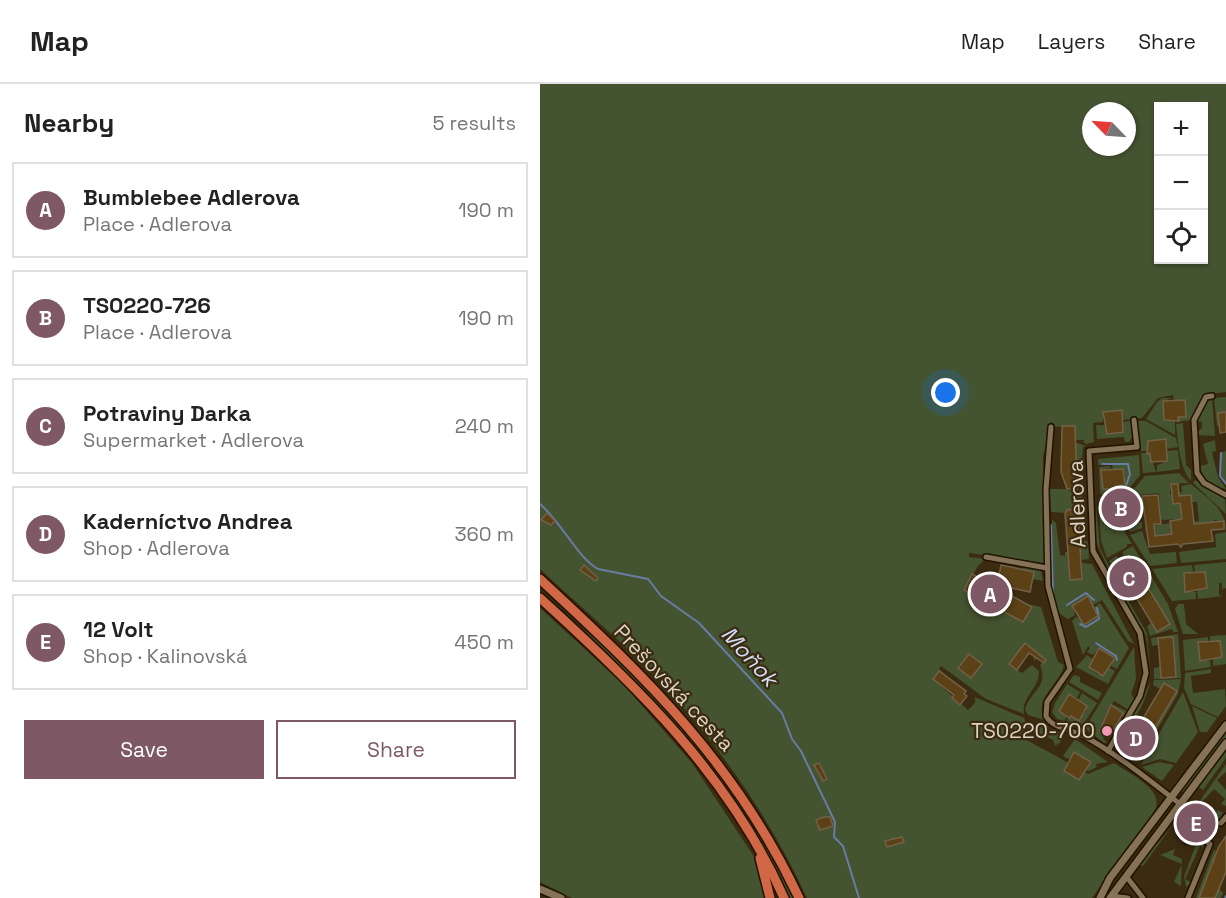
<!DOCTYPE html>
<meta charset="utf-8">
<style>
:root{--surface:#fff;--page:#f2f2f2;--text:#222;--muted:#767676;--line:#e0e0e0;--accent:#7f5865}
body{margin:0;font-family:"Space Grotesk",sans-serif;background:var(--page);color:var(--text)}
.controls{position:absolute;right:18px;top:18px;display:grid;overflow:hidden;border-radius:0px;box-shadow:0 2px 4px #0004}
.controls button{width:54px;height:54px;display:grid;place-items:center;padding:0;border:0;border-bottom:2px solid var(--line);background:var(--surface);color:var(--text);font:30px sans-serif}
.compass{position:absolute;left:542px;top:18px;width:54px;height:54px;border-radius:50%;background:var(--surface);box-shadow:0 2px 4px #0004;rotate:295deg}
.you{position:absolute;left:406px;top:309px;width:21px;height:21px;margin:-15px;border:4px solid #fff;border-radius:50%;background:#1a73e8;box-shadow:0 0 0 9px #1a73e833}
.badge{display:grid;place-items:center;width:39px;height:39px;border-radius:50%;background:var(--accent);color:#fff;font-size:20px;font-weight:700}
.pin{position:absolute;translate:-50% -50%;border:3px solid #fff;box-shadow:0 2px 6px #0006}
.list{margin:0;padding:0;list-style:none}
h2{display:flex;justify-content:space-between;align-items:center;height:78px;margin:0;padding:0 24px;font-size:26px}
h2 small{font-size:20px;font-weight:400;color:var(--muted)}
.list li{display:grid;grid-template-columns:39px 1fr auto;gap:18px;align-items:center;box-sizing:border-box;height:96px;margin:0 12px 12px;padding:0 12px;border:2px solid var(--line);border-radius:0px}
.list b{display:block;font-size:22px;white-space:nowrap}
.list p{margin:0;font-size:20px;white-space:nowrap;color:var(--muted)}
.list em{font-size:20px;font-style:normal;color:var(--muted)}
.actions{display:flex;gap:12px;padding:18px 24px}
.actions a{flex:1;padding:14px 0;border:2px solid var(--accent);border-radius:0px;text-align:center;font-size:21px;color:var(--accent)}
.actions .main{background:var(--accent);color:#fff}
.icon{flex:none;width:33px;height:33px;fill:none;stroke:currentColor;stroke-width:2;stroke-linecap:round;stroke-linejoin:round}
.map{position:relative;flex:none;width:686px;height:814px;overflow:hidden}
header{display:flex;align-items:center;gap:36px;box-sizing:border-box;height:84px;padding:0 30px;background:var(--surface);border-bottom:2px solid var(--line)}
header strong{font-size:28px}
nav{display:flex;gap:33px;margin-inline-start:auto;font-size:21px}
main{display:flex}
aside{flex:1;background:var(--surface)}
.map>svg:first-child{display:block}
</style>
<header>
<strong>Map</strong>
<nav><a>Map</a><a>Layers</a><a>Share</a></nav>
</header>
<main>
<aside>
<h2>Nearby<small>5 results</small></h2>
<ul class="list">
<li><span class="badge">A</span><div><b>Bumblebee Adlerova</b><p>Place · Adlerova</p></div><em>190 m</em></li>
<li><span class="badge">B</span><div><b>TS0220-726</b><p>Place · Adlerova</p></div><em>190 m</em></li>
<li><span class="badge">C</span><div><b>Potraviny Darka</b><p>Supermarket · Adlerova</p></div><em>240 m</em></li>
<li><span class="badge">D</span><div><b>Kaderníctvo Andrea</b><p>Shop · Adlerova</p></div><em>360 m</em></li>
<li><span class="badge">E</span><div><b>12 Volt</b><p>Shop · Kalinovská</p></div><em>450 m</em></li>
</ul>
<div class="actions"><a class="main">Save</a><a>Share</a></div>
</aside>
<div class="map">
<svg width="686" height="814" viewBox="0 0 686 814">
<rect width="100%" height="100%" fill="#3b2b11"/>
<g fill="#445330" fill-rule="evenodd">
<path d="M0 0H686V308L664 311 652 336 636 338 638 333H646L644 316 634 317 633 311 618 314 602 334 583 336 582 327 563 328V338L553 339 554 358 546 360 543 358 545 356H535L534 342 513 343 512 337 503 372 504 479 429 469V473L445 475 438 482 424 506 483 538 491 523 486 520 501 523 518 578 524 581C520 601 494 613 504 636L488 631 485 626C490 606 509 604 500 581L505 574 499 570 494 578V567L485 559 469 580 482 589 492 581 499 587C500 604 481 613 484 630L446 615 401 582 399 585 422 604 399 587 393 595 428 626 435 619V613L484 634 486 639 520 648 521 658 515 662 513 656 486 643 481 653 527 678 529 680 525 687 539 696 544 687 548 690 574 679C589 690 625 705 615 726L552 814H267C231 736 182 665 124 602 86 560 41 524 0 485ZM618 22H664V176H618ZM551 27H587V63H551Z"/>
<path d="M686 313V328L678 329 679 342H677L674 314Z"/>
<path d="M622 314H632L623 317 624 335 635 337V351L606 335 617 318Z"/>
<path d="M672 314 675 352 657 351V348L662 344V338L656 336 667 316Z"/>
<path d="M591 337 592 353 589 358H585L584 353 557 355 556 341H566L567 350 583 348 582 338Z"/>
<path d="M598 337H606L636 354 638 363 627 365 626 355 608 357 607 367H601Z"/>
<path d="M643 339 646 381 651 386V397C639 383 638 357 636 340Z"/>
<path d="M675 356 676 367 672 368 678 393 686 405C673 403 662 395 660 382L668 380 663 360Z"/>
<path d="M535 358 546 362 543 363 541 385H536Z"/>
<path d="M638 366 640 385 617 388V381L623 379 626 367Z"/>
<path d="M686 367V400L680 393V369Z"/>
<path d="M601 369H610L616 388 603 389Z"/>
<path d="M599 371 600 391 585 410 576 411 575 402 585 401V390L573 386 572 380 558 381V375Z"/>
<path d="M570 382V386L569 384 562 386 568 406H573V411L564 412 560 409 559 383Z"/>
<path d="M639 389 649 399 631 400 630 410H634L633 420 640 419 642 435 621 436 619 409 588 412 605 392Z"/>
<path d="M655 396 685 415 686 430 653 399Z"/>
<path d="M651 400C666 413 686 425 686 446L683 438 674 436V441L664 447 643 439 659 437 657 418H651L650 411 639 412V409L642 408 641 402Z"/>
<path d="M510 405H525L542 410V426H527V429L511 428Z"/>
<path d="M589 417 593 437 602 438V444L590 448 575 424 578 420 579 428H585L584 420Z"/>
<path d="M556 421 560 464 573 490 571 491 556 458Z"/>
<path d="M569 422 592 460H587V463L567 474 561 457 559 426Z"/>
<path d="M512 436 516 439 520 471 525 472V468H529L530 496 542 495V479L552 480 594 560 588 557 562 516 553 521 547 513 532 522 535 531 528 535 517 528 512 512Z"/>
<path d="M630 439 632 450 615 452 614 444 605 448 606 443Z"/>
<path d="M602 447 610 470 636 468 637 479 610 482 590 451Z"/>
<path d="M686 448V475L641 479 639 468 676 463 675 450Z"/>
<path d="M539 455 548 458 549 475 542 476Z"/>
<path d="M593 462 628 520 638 548H633L632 545 610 552 607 542 612 539 617 548 630 540 589 472 576 480 579 486 575 488 569 477 576 472 579 474 584 471 582 468Z"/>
<path d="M686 478V504L682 505V499H679V511L683 512 658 515 657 505 667 504 665 488 655 489 654 481Z"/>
<path d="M652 481 653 488 644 489 645 507 656 508V515L632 517 612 485Z"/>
<path d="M484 483 501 487 503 497 493 495 494 488 481 485Z"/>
<path d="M574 492 607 549 611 595 606 552 572 493Z"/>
<path d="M560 519 589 564 577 585 571 582 575 574 559 564 553 571 547 568 550 564 548 562 543 571 532 537 536 533 548 539 554 536 553 524Z"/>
<path d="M638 520H644L646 540 658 550H643L635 525Z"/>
<path d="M0 524 83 600 152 679 213 771 226 814H32L0 798Z"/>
<path d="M42 544 68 565 137 636 180 689 213 738 253 814H250L210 741 160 669 107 608Z"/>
<path d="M638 550 641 594 614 595V584L620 583 621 594 636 592 633 553 618 554V561L612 562 611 554Z"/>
<path d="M686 551V580L673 582V574L682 573 680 557 670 558V552Z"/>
<path d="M668 553V557L658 558 660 577H670L671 583 645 587 643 556Z"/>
<path d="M594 563 596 595 591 610 595 616 589 626 574 617 572 620 588 628 584 633 582 632 583 628 571 622 563 637 575 643 580 635 582 636 574 650 563 641 560 646 570 652 565 651 563 655 567 658 564 659 545 644Z"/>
<path d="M547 571 554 576 549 583 558 591 568 583 575 587 568 600 536 583Z"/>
<path d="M671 585V589L651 592 653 609 685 605 686 622 678 633 651 620 644 604 645 589Z"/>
<path d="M534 591 540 593V598L562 609 558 616 529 598Z"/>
<path d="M641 595 638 610 598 678 581 669 585 657 588 659 583 668 595 675 637 607 624 599 620 605 613 601 614 596Z"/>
<path d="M611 597 603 620 580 661 577 660Z"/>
<path d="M527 600 540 608 537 614 529 610 519 627 527 633 524 637 517 635 512 628 515 619Z"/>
<path d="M643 608 658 648 636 679 620 675 601 681Z"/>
<path d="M542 609 557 619 541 644 526 637 531 632 538 636 546 627 538 617Z"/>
<path d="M652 622 677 634 667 648H660Z"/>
<path d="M686 648V654L642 709 641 706Z"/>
<path d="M535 655 568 678 556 680 557 683 549 687 546 686 549 682 532 672 528 675 523 672Z"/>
<path d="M686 667V674L663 706 659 703Z"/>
<path d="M619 678 634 681 622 697 602 683Z"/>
<path d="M686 680V688L677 696 686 706V722L681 720 685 715 674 705 662 718 674 729 678 726 683 729 679 735 686 739 669 730 659 718Z"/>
<path d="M632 742 603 782 599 781Z"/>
<path d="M658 755 665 764 660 762 645 795 651 798 647 803 646 802 644 793 656 760 651 758Z"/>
<path d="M635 765 633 771 642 775 641 802 634 798 642 780 620 771Z"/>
<path d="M674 766 686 772 679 805 683 809 681 814H656Z"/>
</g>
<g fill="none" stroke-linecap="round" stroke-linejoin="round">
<g stroke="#687ca5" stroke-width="2">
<path d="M681 369 680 392 686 400"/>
<path d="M562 380H588L590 390 586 402"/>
<path d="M0 420C22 439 37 473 58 485L108 495 121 512 159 539 242 629 252 655 261 667 295 738 294 753 303 762 319 814"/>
<path d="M511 441 513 510"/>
<path d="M527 521 546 509 554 516"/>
<path d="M540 540 546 543 559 535 557 524"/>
<path d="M556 559 576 572 577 576"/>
<path d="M685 814 686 812"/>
</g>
</g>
<g fill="#5c4117" stroke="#736147" stroke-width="1.5">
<path d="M645 316 646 333H638L639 337 624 336 623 317Z"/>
<path d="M582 326 583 348 567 350 563 328Z"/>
<path d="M686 328V348L680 349 678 329Z"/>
<path d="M522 342H535L537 405H527L521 388Z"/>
<path d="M626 355 627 377 611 378 610 369 607 370 608 357Z"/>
<path d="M583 385 585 401 575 402 576 405H563L561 386Z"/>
<path d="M631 400H638L639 412 651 411 654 440 684 437V445L671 446 673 457 643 460 641 463 638 460 609 463 602 412 618 411 621 440H614L615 452 632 450 630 437 642 435 640 419 633 420Z"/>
<path d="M535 425V429H538L542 495 530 496 525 430 527 426Z"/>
<path d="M7 429 15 437 11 441 1 436Z"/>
<path d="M589 472 630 540 617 548 576 480Z"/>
<path d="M44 481 58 494 56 497 40 486Z"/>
<path d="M461 481 494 488 490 508 457 501Z"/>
<path d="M665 488 667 504 645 508 644 489Z"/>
<path d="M432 490 492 523 483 538 424 506Z"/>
<path d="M548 512 558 532 544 541 532 522Z"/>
<path d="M633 553 636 593 621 594 618 554Z"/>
<path d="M680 557 682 573 660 577 658 558Z"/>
<path d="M485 559 506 576 504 579 489 569 477 586 469 580Z"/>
<path d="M559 564 575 574 563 592 549 583Z"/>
<path d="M429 570 442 580 431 594 418 584Z"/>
<path d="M399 587 426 607 424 610 427 612 420 621 412 614 414 611 393 595Z"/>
<path d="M624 599 637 607 596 676 583 668Z"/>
<path d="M529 610 547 622 539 637 531 632 529 634 519 627Z"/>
<path d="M571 621 583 629 570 652 560 646Z"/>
<path d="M534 668 551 678 539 696 524 687Z"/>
<path d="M279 679 287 695 283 697 274 681Z"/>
<path d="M647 731 662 736 655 750 641 747Z"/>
<path d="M284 733H290L293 742 280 746 276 736Z"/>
<path d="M686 752V788L675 814H659L679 762Z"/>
<path d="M362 753 364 758 347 763 345 757Z"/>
</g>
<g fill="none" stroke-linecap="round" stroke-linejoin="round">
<defs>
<g id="minor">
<path d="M672 312 666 313 654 336 657 389 664 399 686 411"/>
<path d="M511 343 506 405 508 502 530 585 507 618 506 632C512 644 530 645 542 651 577 670 609 696 640 720"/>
<path d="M446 473 507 484"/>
<path d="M568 667 600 612 606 589 600 549 553 467 549 367 597 363 594 336"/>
<path d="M681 739 686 733"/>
<path d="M647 757 661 753 670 760 648 814"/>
<path d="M586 792 603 814"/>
<path d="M571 812 588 814"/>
</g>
<g id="tertiary">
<path d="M0 805 21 814"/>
<path d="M560 814 570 794 686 641"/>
<path d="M570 814 686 659"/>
</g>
<g id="trunk">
<path d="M0 495C107 594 196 680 259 814"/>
<path d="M0 514C97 602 190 692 244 814"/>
<path d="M220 774 230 814"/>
</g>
</defs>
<use href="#minor" stroke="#221300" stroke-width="8"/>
<use href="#tertiary" stroke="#221300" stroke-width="10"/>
<use href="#trunk" stroke="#221300" stroke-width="12"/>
<use href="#minor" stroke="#857257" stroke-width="5"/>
<use href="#tertiary" stroke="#857257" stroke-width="7"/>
<use href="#trunk" stroke="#d06746" stroke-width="9"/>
</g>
<circle fill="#f09ab7" stroke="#3b2b11" stroke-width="2" cx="567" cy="647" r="6"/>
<g text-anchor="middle" stroke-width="4.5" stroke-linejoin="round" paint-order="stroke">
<g font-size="21" fill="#ded3c5" stroke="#3b2b11">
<text transform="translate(537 420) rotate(-92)" y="7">Adlerova</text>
<text transform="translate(134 604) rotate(47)" y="7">Prešovská cesta</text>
</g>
<g font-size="21" fill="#ded3c5" stroke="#3b2b11" text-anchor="end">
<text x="555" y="654">TS0220-700</text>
</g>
<g font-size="22" font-style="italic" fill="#d2dffa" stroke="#3b2b11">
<text transform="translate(210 572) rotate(48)" y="8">Moňok</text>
</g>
</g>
</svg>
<div class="controls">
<button>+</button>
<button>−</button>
<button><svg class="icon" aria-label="locate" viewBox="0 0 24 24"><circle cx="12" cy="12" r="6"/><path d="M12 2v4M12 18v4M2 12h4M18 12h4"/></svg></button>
</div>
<svg class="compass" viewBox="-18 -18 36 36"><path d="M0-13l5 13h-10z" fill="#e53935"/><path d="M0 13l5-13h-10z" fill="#767676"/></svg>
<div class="you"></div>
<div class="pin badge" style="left:450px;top:510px">A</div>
<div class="pin badge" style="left:581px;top:424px">B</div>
<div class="pin badge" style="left:589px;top:494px">C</div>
<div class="pin badge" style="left:596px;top:654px">D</div>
<div class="pin badge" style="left:656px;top:739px">E</div>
</div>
</main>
